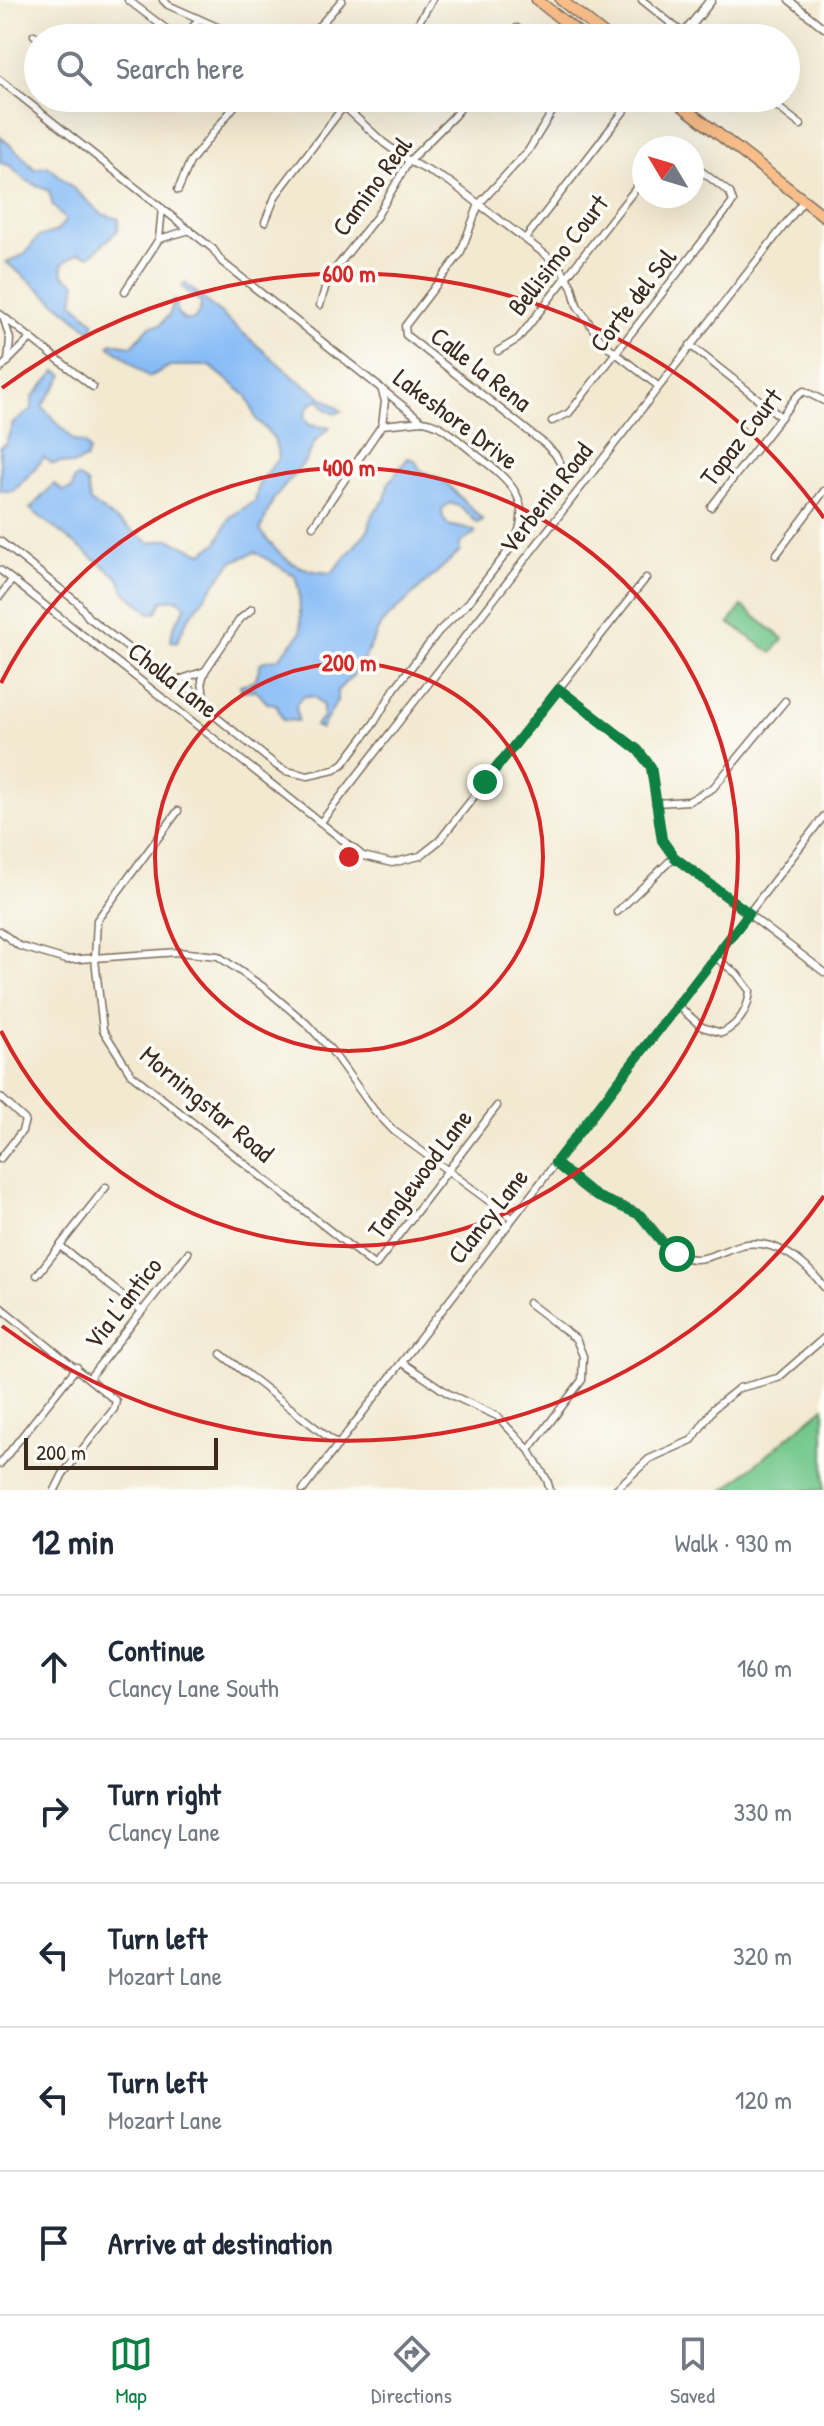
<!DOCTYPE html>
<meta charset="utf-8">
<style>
:root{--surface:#fff;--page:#f2f2f3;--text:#1f2937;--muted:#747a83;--line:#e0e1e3;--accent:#0b8043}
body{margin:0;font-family:"Patrick Hand",sans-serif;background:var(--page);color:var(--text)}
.compass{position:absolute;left:632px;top:136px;width:72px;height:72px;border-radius:50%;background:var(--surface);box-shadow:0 8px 32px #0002;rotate:308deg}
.scale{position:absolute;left:24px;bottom:20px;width:194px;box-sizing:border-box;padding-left:8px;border:4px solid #3b2a1e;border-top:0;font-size:22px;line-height:28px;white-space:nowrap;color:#3b2a1e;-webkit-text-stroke:6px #fdfcf7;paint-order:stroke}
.stop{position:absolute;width:24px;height:24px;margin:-18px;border:6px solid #0b8043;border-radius:50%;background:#fff}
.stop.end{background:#0b8043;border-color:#fff;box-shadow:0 2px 8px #0008}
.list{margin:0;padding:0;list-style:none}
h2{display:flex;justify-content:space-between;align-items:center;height:104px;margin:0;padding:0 32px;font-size:34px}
h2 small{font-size:26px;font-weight:400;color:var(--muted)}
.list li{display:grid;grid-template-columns:52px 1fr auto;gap:24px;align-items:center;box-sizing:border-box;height:144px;padding:0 32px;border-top:2px solid var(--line)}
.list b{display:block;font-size:30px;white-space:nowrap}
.list p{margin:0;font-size:26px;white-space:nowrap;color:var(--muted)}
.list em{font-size:26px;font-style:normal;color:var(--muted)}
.icon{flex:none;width:44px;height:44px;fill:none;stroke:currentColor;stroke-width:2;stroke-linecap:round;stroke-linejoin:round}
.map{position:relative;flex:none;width:824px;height:1490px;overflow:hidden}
.search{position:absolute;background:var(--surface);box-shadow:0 8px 32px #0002;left:24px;right:24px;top:24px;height:88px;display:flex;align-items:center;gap:20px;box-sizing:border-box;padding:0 28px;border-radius:44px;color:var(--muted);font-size:30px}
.sheet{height:824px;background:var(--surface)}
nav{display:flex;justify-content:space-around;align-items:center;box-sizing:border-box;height:112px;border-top:2px solid var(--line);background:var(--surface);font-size:22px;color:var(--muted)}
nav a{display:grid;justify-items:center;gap:4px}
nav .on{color:var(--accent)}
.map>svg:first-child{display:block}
</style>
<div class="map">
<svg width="824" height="1490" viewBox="0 0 824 1490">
<rect width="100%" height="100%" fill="#fdfcf7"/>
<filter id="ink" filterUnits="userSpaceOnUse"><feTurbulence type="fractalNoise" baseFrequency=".0125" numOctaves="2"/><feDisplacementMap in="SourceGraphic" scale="16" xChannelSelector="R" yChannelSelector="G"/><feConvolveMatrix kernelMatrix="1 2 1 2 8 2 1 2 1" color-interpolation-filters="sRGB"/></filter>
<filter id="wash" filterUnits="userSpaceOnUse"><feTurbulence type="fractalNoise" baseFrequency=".006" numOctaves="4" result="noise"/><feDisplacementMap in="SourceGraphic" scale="32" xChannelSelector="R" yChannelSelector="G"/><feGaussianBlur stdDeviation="1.8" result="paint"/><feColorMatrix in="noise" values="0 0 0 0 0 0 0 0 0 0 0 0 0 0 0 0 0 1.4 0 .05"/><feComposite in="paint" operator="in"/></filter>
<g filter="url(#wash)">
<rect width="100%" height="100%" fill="#f2e9d1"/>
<g fill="#72c78c" stroke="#567855" stroke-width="2">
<path d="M742 606 783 639 772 653 729 623Z"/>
<path d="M824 1407V1490H725Z"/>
</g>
<g fill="#87bcf6" stroke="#61738a" stroke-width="2">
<path d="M0 136C12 148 24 155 34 169L48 166 102 214 119 219 118 230 90 256 79 253 62 264 63 275 76 283 73 302 95 323 91 331 6 262 24 255 38 237 57 231 66 220 53 206 49 191 25 180 9 165 0 163Z"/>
<path d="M185 283 295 378 342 411 335 414 326 409 319 399 309 406 304 416 309 425 330 428 316 440 306 460 273 500 260 530C280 558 297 572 332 573L369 529 372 514 385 500 388 484 408 458 415 460 420 470 444 481 483 520 477 523 461 507 450 503 442 509 443 518 448 525 475 531V533L460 543V551L381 624 360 668 337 691V701L321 729 315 726 323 717V706L315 697 304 696 296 704 298 721 283 720 276 704 267 703 256 690 242 691 240 685 255 681 261 662 279 658 301 633 299 590 295 576 255 552 232 562 187 620 177 642 171 641 173 628 186 606 177 599 163 600 156 613H150L124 591 119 578 30 509 54 484 63 491 72 489 74 480 77 477 87 483 90 502 150 543 169 539 202 553 217 543 230 517 255 501 259 484 279 457 274 438 256 419 247 396 210 366H170L149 377C134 367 125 355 109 346L111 343 132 346 150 326 160 325 170 314 173 301 176 300 177 313 184 320H194L200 311 201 303 182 287Z"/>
<path d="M56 371 64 375 42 406 73 440 85 444 89 451 86 459 72 465 60 462 53 464 44 458 14 491H0V447L6 443 13 423 32 409V398Z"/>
</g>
</g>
<g filter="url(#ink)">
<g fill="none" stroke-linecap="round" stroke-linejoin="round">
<defs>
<g id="minor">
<path d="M128 0 178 38"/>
<path d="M163 0 168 5 242 38"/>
<path d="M642 0 689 38"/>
<path d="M789 0 824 28"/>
<path d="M34 35 38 38"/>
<path d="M184 38 199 19"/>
<path d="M304 38 322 23 342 0"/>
<path d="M409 38 432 0"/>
<path d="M507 38 517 28"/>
<path d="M0 80 213 249 222 262 422 421C441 423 454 437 469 449 503 476 538 496 513 545L468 603 439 631 395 688 374 723 344 763 334 770 308 776 286 771 277 766 210 712C198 691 186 684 164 676L88 617 78 603 0 541"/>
<path d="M117 98 130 104 138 98"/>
<path d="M335 98 384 143 409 161 450 182 559 265 572 287 577 305 598 336 613 351 658 386"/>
<path d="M766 98 801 125"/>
<path d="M560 99 528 151 479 204 460 254 405 326 406 335 546 445 555 454 563 468"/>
<path d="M672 148H673"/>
<path d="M178 190 190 162 241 98"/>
<path d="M265 222 276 195 344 106 354 98"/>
<path d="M159 239 190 230"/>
<path d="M525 239 634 98"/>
<path d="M125 291 159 239 162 208"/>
<path d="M320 305 328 278 377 216 409 161 453 117 469 98"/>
<path d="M0 314 93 387"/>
<path d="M4 319 10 339 8 362"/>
<path d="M690 345 781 417"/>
<path d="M498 351 518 339 644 178"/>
<path d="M0 369 31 338"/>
<path d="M552 421 569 413 733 202 730 193 692 164"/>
<path d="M382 425 422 421"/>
<path d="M711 507 797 396 804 391 824 401"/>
<path d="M313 526 382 425 385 401 381 388"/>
<path d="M776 555 824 491"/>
<path d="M0 570 363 856 392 863 420 856 439 841 646 578"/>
<path d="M0 596 12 580"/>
<path d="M179 680 205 671"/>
<path d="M559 689 638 750 651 767 662 840 674 857 824 972"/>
<path d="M204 701 202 680 205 671 240 619 252 609"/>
<path d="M656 803 689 801 713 788 785 701"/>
<path d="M178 811 97 920 95 959 103 1030 131 1074 375 1266 497 1106"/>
<path d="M321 822 804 200"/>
<path d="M617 912 674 857"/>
<path d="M0 931 19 946 66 960 178 952 218 956 266 989 307 1024 331 1050 374 1110 394 1131 512 1218"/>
<path d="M677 1005 702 1027 722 1033C740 1024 748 1010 750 991L737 974 715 957"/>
<path d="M0 1097 25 1120 22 1131 0 1159"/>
<path d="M555 1163C569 1174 583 1189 598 1197 611 1203 626 1206 638 1214 653 1224 660 1244 677 1254 700 1267 719 1251 741 1245 775 1237 805 1262 824 1287"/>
<path d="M60 1246 142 1311"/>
<path d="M37 1275 106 1187"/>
<path d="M0 1307 116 1401 114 1409 63 1474 55 1490"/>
<path d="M221 1354 338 1445"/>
<path d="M403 1363 449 1394 497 1416 529 1450 547 1480 550 1490"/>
<path d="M90 1377 188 1253"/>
<path d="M529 1450 582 1380 583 1356 576 1339 529 1303"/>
<path d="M0 1464 77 1367"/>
<path d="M303 1490 824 816"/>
<path d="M615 1490 649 1459 692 1440 714 1408 739 1388 778 1378 824 1338"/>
</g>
<path id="tertiary" d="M681 38 711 0"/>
<g id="primary">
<path d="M537 0 585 38"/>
<path d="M561 0 609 38"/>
<path d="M672 98 824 216"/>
</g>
</defs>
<use href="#minor" stroke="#7b6d5d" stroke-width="9"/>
<use href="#tertiary" stroke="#7b6d5d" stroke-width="11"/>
<use href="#primary" stroke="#7b6d5d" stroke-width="13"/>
<use href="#minor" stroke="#fff" stroke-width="6"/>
<use href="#tertiary" stroke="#fff" stroke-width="8"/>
<use href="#primary" stroke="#f8bd89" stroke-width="10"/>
</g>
</g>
<g fill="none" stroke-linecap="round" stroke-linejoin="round" filter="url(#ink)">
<path stroke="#0b8043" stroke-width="10" d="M485 782 559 689 638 750 651 767 662 840 674 857 749 913 555 1163 596 1196 640 1215 662 1242 677 1254"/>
</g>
<g fill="none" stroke="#d62828" stroke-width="4">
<circle cx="349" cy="857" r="194"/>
<path d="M1 683A389 389 0 1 1 1 1031"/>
<path d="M824 1196A583 583 0 0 1 2 1326M2 388A583 583 0 0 1 824 518"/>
</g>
<g text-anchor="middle" stroke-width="7" stroke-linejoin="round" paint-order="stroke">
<g font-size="26" fill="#3b2a1e" stroke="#fdfcf7">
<text transform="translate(372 186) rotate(-54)" y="9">Camino Real</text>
<text transform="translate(558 255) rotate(-52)" y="9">Bellisimo Court</text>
<text transform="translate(633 300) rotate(-52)" y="9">Corte del Sol</text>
<text transform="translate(481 369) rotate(38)" y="9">Calle la Rena</text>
<text transform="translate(456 419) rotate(37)" y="9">Lakeshore Drive</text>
<text transform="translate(741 437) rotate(-52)" y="9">Topaz Court</text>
<text transform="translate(546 498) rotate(-52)" y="9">Verbenia Road</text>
<text transform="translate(173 680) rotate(38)" y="9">Cholla Lane</text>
<text transform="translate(207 1104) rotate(40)" y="9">Morningstar Road</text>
<text transform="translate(420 1174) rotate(-53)" y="9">Tanglewood Lane</text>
<text transform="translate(488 1216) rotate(-52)" y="9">Clancy Lane</text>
<text transform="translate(123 1303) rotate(-52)" y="9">Via L'antico</text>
</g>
</g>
<circle cx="349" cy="857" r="12" fill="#d62828" stroke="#fdfcf7" stroke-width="4"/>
<g font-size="24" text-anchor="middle" font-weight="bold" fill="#d62828" stroke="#fdfcf7" stroke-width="7" stroke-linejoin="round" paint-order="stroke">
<text x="349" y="282">600 m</text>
<text x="349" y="476">400 m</text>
<text x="349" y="671">200 m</text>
</g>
</svg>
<svg class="compass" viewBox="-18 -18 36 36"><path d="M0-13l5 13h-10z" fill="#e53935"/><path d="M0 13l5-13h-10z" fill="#747a83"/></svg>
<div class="scale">200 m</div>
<div class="stop" style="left:677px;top:1254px"></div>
<div class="stop end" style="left:485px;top:782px"></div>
<div class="search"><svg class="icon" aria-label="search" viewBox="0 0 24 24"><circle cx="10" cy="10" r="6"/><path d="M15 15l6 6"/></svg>Search here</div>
</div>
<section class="sheet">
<h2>12 min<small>Walk · 930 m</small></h2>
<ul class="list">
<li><svg class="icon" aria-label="ahead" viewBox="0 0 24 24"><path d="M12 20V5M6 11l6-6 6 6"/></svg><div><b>Continue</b><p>Clancy Lane South</p></div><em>160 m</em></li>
<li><svg class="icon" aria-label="right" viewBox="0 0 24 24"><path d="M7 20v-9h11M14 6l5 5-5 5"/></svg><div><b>Turn right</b><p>Clancy Lane</p></div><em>330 m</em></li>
<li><svg class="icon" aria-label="left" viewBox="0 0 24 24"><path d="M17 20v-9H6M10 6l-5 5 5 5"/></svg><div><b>Turn left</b><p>Mozart Lane</p></div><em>320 m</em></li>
<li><svg class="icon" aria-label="left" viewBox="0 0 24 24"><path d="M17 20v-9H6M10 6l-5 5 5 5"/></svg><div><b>Turn left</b><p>Mozart Lane</p></div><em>120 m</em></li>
<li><svg class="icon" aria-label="arrive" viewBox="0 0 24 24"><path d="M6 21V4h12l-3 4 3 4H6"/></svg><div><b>Arrive at destination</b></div></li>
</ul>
</section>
<nav>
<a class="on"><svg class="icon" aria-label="map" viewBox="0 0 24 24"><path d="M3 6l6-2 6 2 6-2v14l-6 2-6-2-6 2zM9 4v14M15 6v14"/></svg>Map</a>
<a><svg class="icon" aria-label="directions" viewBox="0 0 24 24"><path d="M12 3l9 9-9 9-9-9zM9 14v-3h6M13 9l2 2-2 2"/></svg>Directions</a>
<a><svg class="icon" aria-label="saved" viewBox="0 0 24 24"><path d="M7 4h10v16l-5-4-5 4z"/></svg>Saved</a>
</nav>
